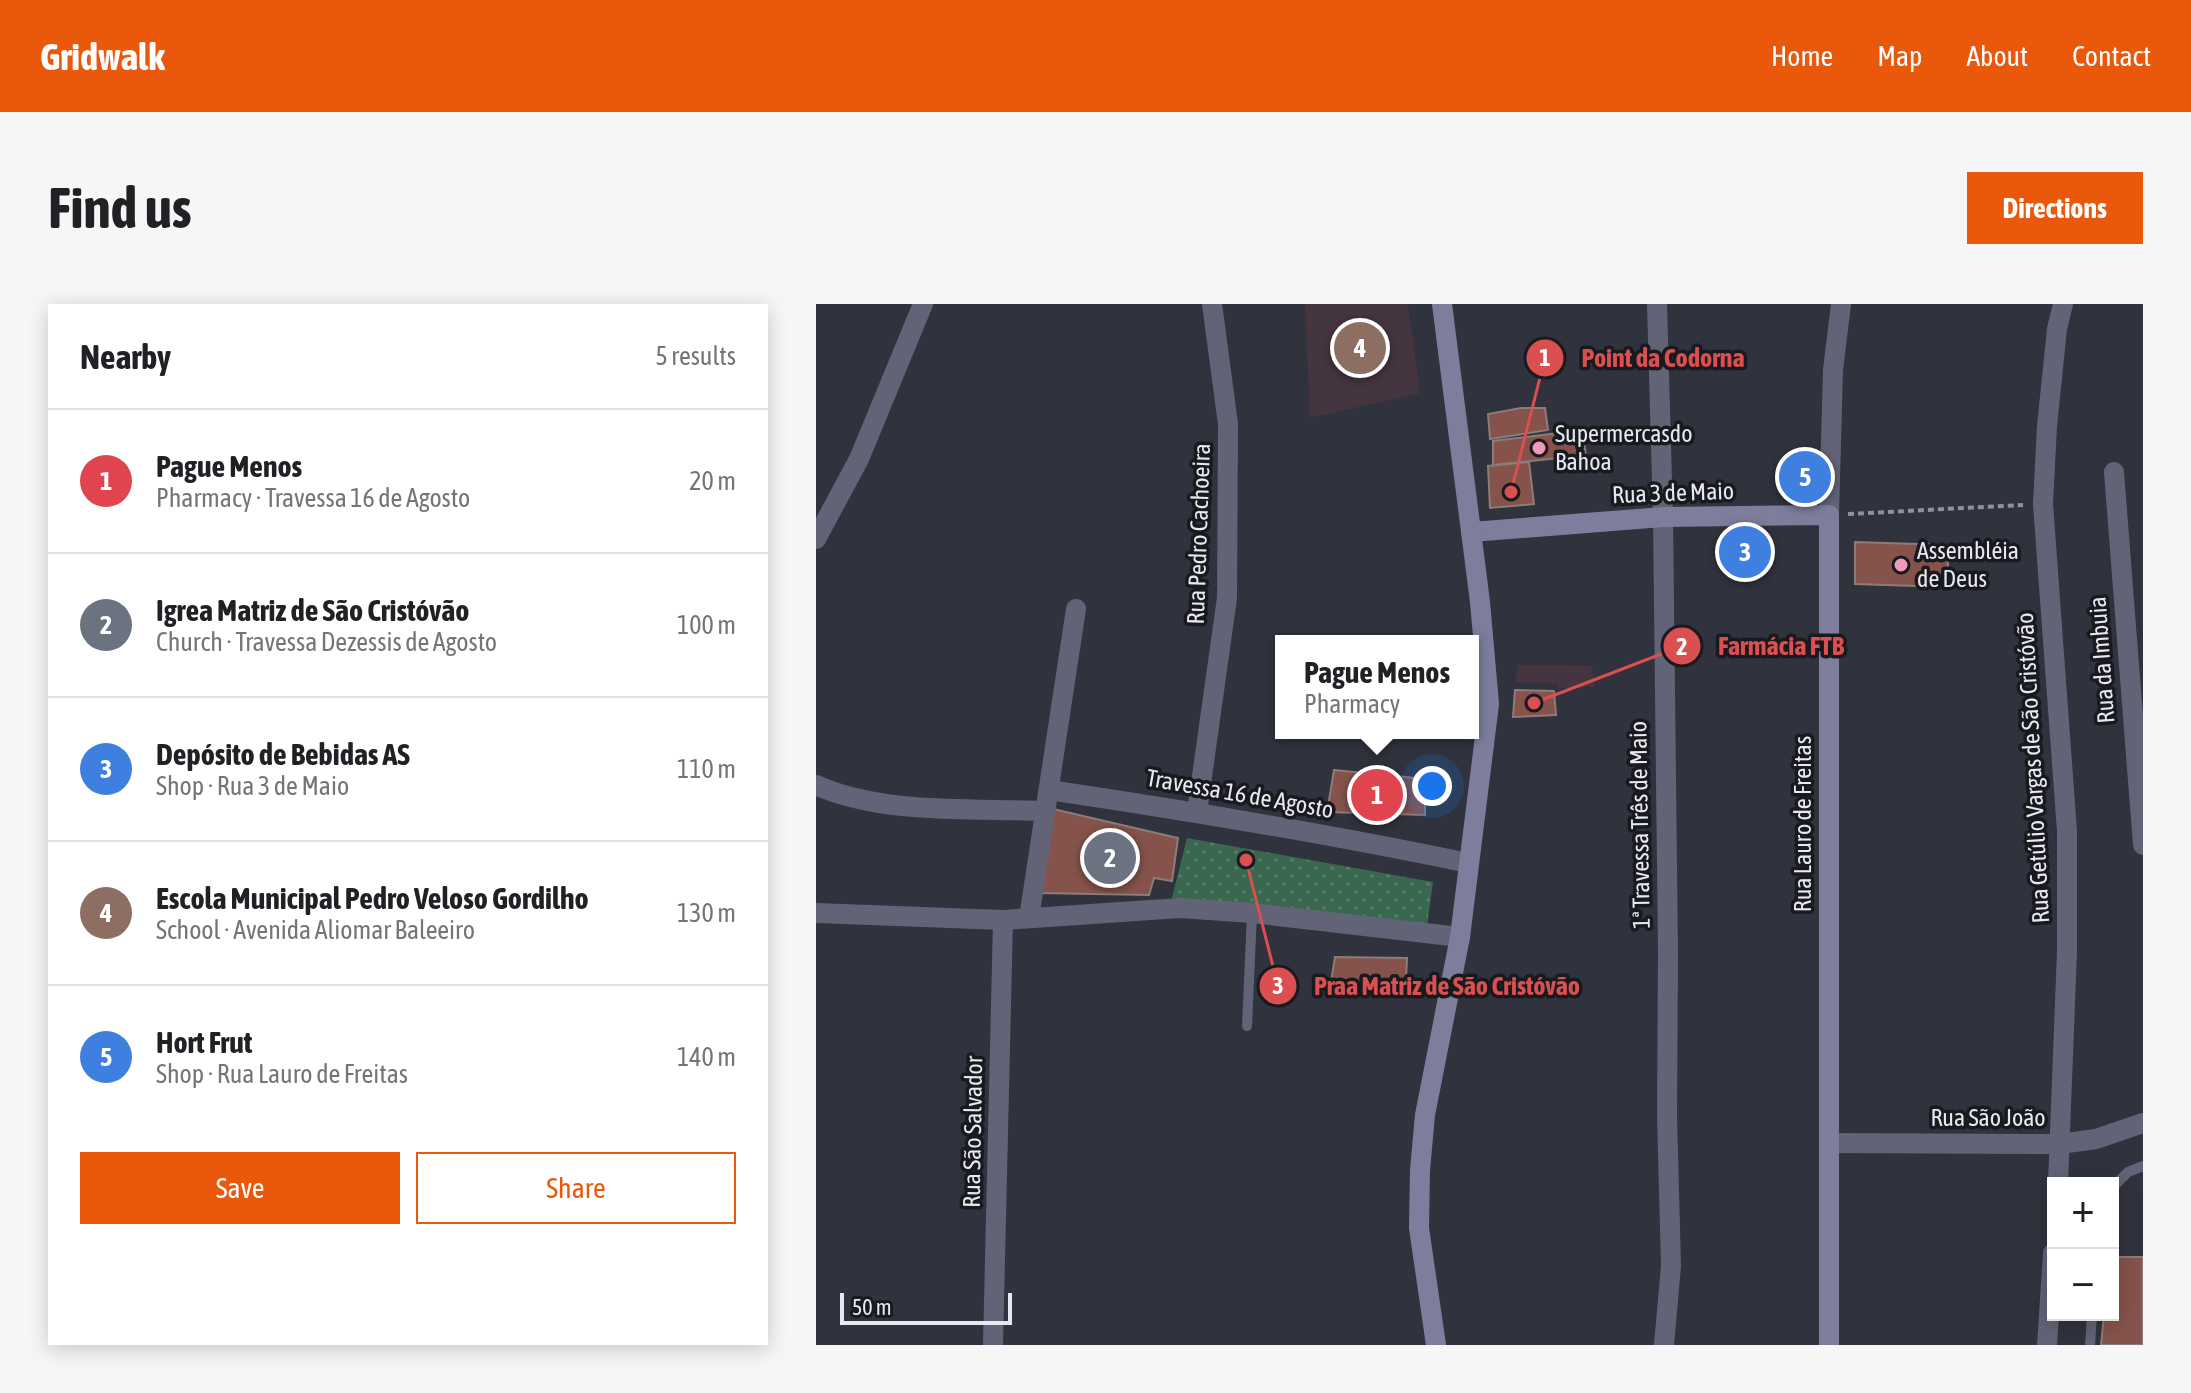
<!DOCTYPE html>
<meta charset="utf-8">
<style>
:root{--surface:#fff;--page:#f6f6f6;--text:#202124;--muted:#757577;--line:#e0e0e0;--accent:#ea580c}
body{margin:0;font-family:"Asap Condensed",sans-serif;background:var(--page);color:var(--text)}
.controls{position:absolute;right:24px;bottom:24px;display:grid;overflow:hidden;border-radius:0px;box-shadow:0 4px 20px #0003}
.controls button{width:72px;height:72px;display:grid;place-items:center;padding:0;border:0;border-bottom:2px solid var(--line);background:var(--surface);color:var(--text);font:40px sans-serif}
.scale{position:absolute;left:24px;bottom:20px;width:172px;box-sizing:border-box;padding-left:8px;border:4px solid #e8e9f0;border-top:0;font-size:22px;line-height:28px;white-space:nowrap;color:#e8e9f0;-webkit-text-stroke:6px #191a1f;paint-order:stroke}
.you{position:absolute;left:616px;top:482px;width:28px;height:28px;margin:-20px;border:6px solid #fff;border-radius:50%;background:#1a73e8;box-shadow:0 0 0 12px #1a73e833}
.badge{display:grid;place-items:center;width:52px;height:52px;border-radius:50%;background:var(--accent);color:#fff;font-size:26px;font-weight:700}
.pin{position:absolute;translate:-50% -50%;border:4px solid #fff;box-shadow:0 2px 8px #0006}
.popup{position:absolute;left:459px;top:331px;width:204px;height:104px;box-sizing:border-box;display:grid;place-content:center;border-radius:0px;background:var(--surface);filter:drop-shadow(0 2px 6px #0005);font-size:26px;white-space:nowrap;color:var(--muted)}
.popup b{font-size:30px;color:var(--text)}
.popup::after{content:'';position:absolute;left:50%;top:100%;margin-left:-16px;border:16px solid transparent;border-top-color:var(--surface)}
.list{margin:0;padding:0;list-style:none}
h2{display:flex;justify-content:space-between;align-items:center;height:104px;margin:0;padding:0 32px;font-size:34px}
h2 small{font-size:26px;font-weight:400;color:var(--muted)}
.list li{display:grid;grid-template-columns:52px 1fr auto;gap:24px;align-items:center;box-sizing:border-box;height:144px;padding:0 32px;border-top:2px solid var(--line)}
.list b{display:block;font-size:30px;white-space:nowrap}
.list p{margin:0;font-size:26px;white-space:nowrap;color:var(--muted)}
.list em{font-size:26px;font-style:normal;color:var(--muted)}
.actions{display:flex;gap:16px;padding:24px 32px}
.actions a{flex:1;padding:18px 0;border:2px solid var(--accent);border-radius:0px;text-align:center;font-size:28px;color:var(--accent)}
.actions .main{background:var(--accent);color:#fff}
.map{position:relative;flex:none;width:1327px;height:1041px;overflow:hidden;border-radius:0px}
header{display:flex;align-items:center;gap:48px;box-sizing:border-box;height:112px;padding:0 40px;background:var(--accent);color:#fff}
header strong{font-size:38px}
nav{display:flex;gap:44px;margin-inline-start:auto;font-size:28px}
.intro{display:flex;align-items:center;justify-content:space-between;box-sizing:border-box;height:192px;padding:0 48px}
h1{margin:0;font-size:56px}
.button{padding:20px 36px;border-radius:0px;background:var(--accent);color:#fff;font-size:28px;font-weight:700}
main{display:flex;gap:48px;padding:0 48px}
aside{flex:1;background:var(--surface);border-radius:0px;box-shadow:0 4px 20px #0003}
.map>svg:first-child{display:block}
</style>
<header>
<strong>Gridwalk</strong>
<nav><a>Home</a><a>Map</a><a>About</a><a>Contact</a></nav>
</header>
<div class="intro"><h1>Find us</h1><a class="button">Directions</a></div>
<main>
<aside>
<h2>Nearby<small>5 results</small></h2>
<ul class="list">
<li><span class="badge" style="background:#e0444e">1</span><div><b>Pague Menos</b><p>Pharmacy · Travessa 16 de Agosto</p></div><em>20 m</em></li>
<li><span class="badge" style="background:#6b7280">2</span><div><b>Igrea Matriz de São Cristóvão</b><p>Church · Travessa Dezessis de Agosto</p></div><em>100 m</em></li>
<li><span class="badge" style="background:#3f7fe0">3</span><div><b>Depósito de Bebidas AS</b><p>Shop · Rua 3 de Maio</p></div><em>110 m</em></li>
<li><span class="badge" style="background:#8d6e63">4</span><div><b>Escola Municipal Pedro Veloso Gordilho</b><p>School · Avenida Aliomar Baleeiro</p></div><em>130 m</em></li>
<li><span class="badge" style="background:#3f7fe0">5</span><div><b>Hort Frut</b><p>Shop · Rua Lauro de Freitas</p></div><em>140 m</em></li>
</ul>
<div class="actions"><a class="main">Save</a><a>Share</a></div>
</aside>
<div class="map">
<svg width="1327" height="1041" viewBox="0 0 1327 1041">
<defs>
<pattern id="park-dots" width="8" height="8" patternUnits="userSpaceOnUse" patternTransform="scale(2)"><rect width="8" height="8" fill="#3a674f"/><path d="M2 2h.1M6 6h.1" fill="none" stroke="#567d69" stroke-width="1.8" stroke-linecap="round"/></pattern>
</defs>
<rect width="100%" height="100%" fill="#30323d"/>
<path fill="#383b4b" d="M978 152 1000 153V198L976 193Z"/>
<g fill="#453541">
<path d="M489 0H592L604 89 494 114Z"/>
<path d="M701 361 776 362 778 383 742 384 741 379 700 378Z"/>
</g>
<path fill="url(#park-dots)" d="M371 534 617 578 611 622 356 594Z"/>
<g fill="#85534c" stroke="#8c7c7a" stroke-width="2">
<path d="M705 104H729L732 126 674 135 672 110Z"/>
<path d="M766 126 770 151 677 161V137Z"/>
<path d="M713 158 718 200 674 204 672 162Z"/>
<path d="M916 229 942 231 944 265 914 266Z"/>
<path d="M1039 238 1133 241 1131 283 1039 280Z"/>
<path d="M699 386 738 387 740 411 697 413Z"/>
<path d="M518 466 609 475V511L511 508Z"/>
<path d="M237 505 362 534 356 577 338 574 333 591 223 589Z"/>
<path d="M519 653 591 654 590 676 515 678Z"/>
<path d="M1297 953H1327V1041H1285L1288 1011H1297Z"/>
</g>
<g fill="none" stroke-linecap="round" stroke-linejoin="round">
<path stroke="#90919a" stroke-width="4" stroke-dasharray="6 4" stroke-linecap="butt" d="M1032 210 1207 201"/>
<g stroke="#636377" stroke-width="10">
<path d="M431 722 436 609"/>
<path d="M1297 883 1312 868 1327 862"/>
<path d="M1274 1041 1276 1011"/>
</g>
<g stroke="#636377" stroke-width="20">
<path d="M841 0 847 213 852 648 851 811 855 962 848 1041"/>
<path d="M1298 168 1327 541"/>
<path d="M0 235 43 155 107 0"/>
<path d="M0 481C67 511 156 504 228 507"/>
<path d="M233 486C374 507 513 530 652 559"/>
<path d="M381 508 411 294 412 120 396 0"/>
<path d="M0 609 187 616 364 604 436 609 644 633"/>
<path d="M213 614 260 305"/>
<path d="M1014 839 1244 840 1280 835 1327 819"/>
<path d="M1242 879 1251 648V527L1227 200 1231 122 1241 25 1247 0"/>
<path d="M177 1041 187 616"/>
<path d="M1231 1041 1237 949"/>
</g>
<path stroke="#636377" stroke-width="20" d="M1013 211 1017 66 1025 0"/>
<g stroke="#7d7e9c" stroke-width="20">
<path d="M655 228 847 213 1013 211V1041"/>
<path d="M620 1041 603 924 604 866 609 811 644 633 673 400 664 298 626 0"/>
</g>
</g>
<g fill="#ef9ab8" stroke="#191a1f" stroke-width="3">
<circle cx="723" cy="144" r="8"/>
<circle cx="1085" cy="261" r="8"/>
</g>
<g text-anchor="middle" stroke-width="7" stroke-linejoin="round" paint-order="stroke">
<g font-size="24" fill="#e8e9f0" stroke="#191a1f" text-anchor="start">
<text x="739" y="138">Supermercasdo<tspan x="739" dy="28">Bahoa</tspan></text>
<text x="1101" y="255">Assembléia<tspan x="1101" dy="28">de Deus</tspan></text>
</g>
<g font-size="24" fill="#e8e9f0" stroke="#191a1f">
<text transform="translate(857 189) rotate(-2)" y="8">Rua 3 de Maio</text>
<text transform="translate(383 230) rotate(-88)" y="8">Rua Pedro Cachoeira</text>
<text transform="translate(1286 356) rotate(-94)" y="8">Rua da Imbuia</text>
<text transform="translate(1217 464) rotate(-93)" y="8">Rua Getúlio Vargas de São Cristóvão</text>
<text transform="translate(424 490) rotate(10)" y="8">Travessa 16 de Agosto</text>
<text transform="translate(987 520) rotate(-90)" y="8">Rua Lauro de Freitas</text>
<text transform="translate(824 521) rotate(-91)" y="8">1ª Travessa Três de Maio</text>
<text x="1172" y="822">Rua São João</text>
<text transform="translate(157 828) rotate(-89)" y="8">Rua São Salvador</text>
</g>
</g>
<path fill="none" stroke="#da4f50" stroke-width="3" d="M695 188L729 54M718 399L866 342M430 556L462 682"/>
<g fill="#da4f50" stroke="#191a1f" stroke-width="3">
<circle cx="695" cy="188" r="8"/>
<circle cx="718" cy="399" r="8"/>
<circle cx="430" cy="556" r="8"/>
<circle cx="729" cy="54" r="20"/>
<circle cx="866" cy="342" r="20"/>
<circle cx="462" cy="682" r="20"/>
</g>
<g font-size="24" text-anchor="middle" font-weight="bold" fill="#fff">
<text x="729" y="62">1</text>
<text x="866" y="351">2</text>
<text x="462" y="690">3</text>
</g>
<g font-size="26" text-anchor="middle" font-weight="bold" fill="#da4f50" stroke="#191a1f" stroke-width="7" stroke-linejoin="round" paint-order="stroke">
<text x="847" y="63">Point da Codorna</text>
<text x="965" y="351">Farmácia FTB</text>
<text x="631" y="691">Praa Matriz de São Cristóvão</text>
</g>
</svg>
<div class="controls">
<button>+</button>
<button>−</button>
</div>
<div class="scale">50 m</div>
<div class="you"></div>
<div class="pin badge" style="left:561px;top:491px;background:#e0444e">1</div>
<div class="popup"><b>Pague Menos</b>Pharmacy</div>
<div class="pin badge" style="left:294px;top:554px;background:#6b7280">2</div>
<div class="pin badge" style="left:929px;top:248px;background:#3f7fe0">3</div>
<div class="pin badge" style="left:544px;top:44px;background:#8d6e63">4</div>
<div class="pin badge" style="left:989px;top:173px;background:#3f7fe0">5</div>
</div>
</main>
